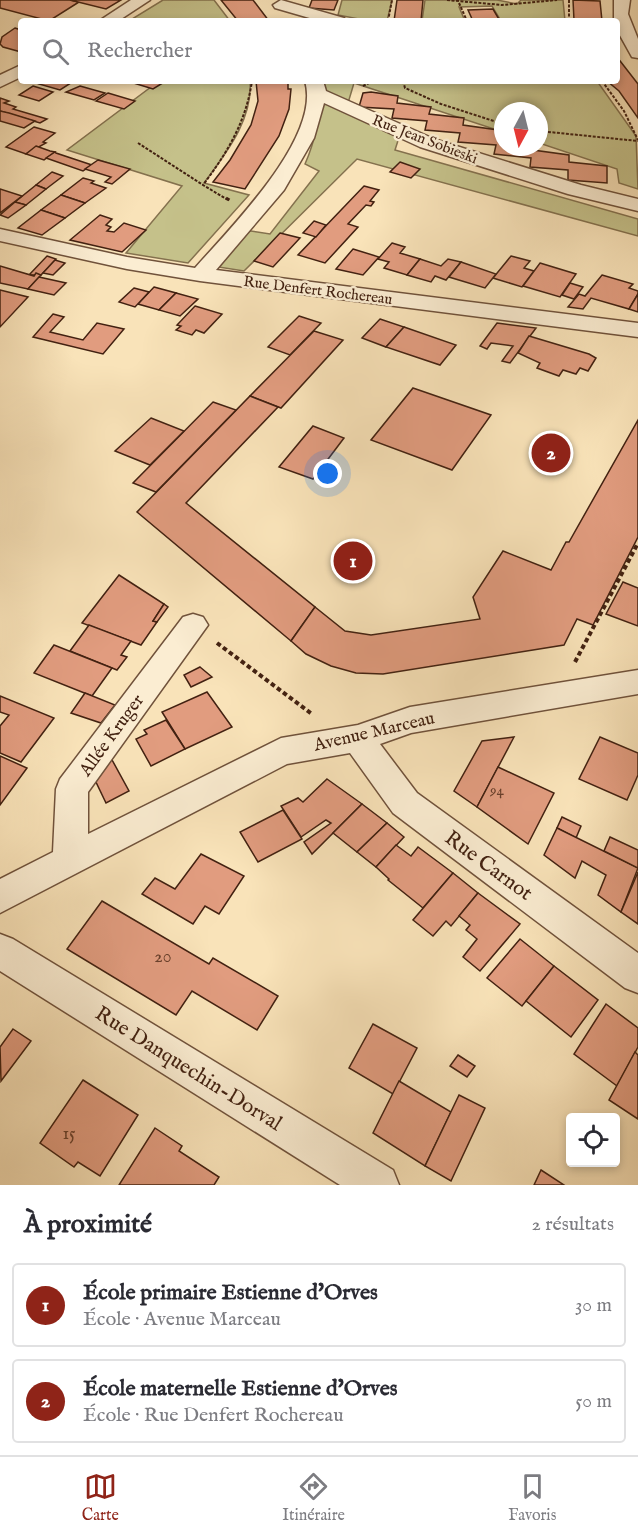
<!DOCTYPE html>
<html lang="fr">
<meta charset="utf-8">
<style>
:root{--surface:#fff;--page:#f7f7f7;--text:#2b2b33;--muted:#7c7c81;--line:#e1e1e2;--accent:#8f2418}
body{margin:0;font-family:"IM FELL English",serif;background:var(--page);color:var(--text)}
.controls{position:absolute;right:18px;bottom:18px;display:grid;overflow:hidden;border-radius:6px;box-shadow:0 3px 9px #0003}
.controls button{width:54px;height:54px;display:grid;place-items:center;padding:0;border:0;border-bottom:2px solid var(--line);background:var(--surface);color:var(--text);font:30px sans-serif}
.compass{position:absolute;left:494px;top:102px;width:54px;height:54px;border-radius:50%;background:var(--surface);box-shadow:0 3px 9px #0003;rotate:187deg}
.you{position:absolute;left:328px;top:474px;width:21px;height:21px;margin:-15px;border:4px solid #fff;border-radius:50%;background:#1a73e8;box-shadow:0 0 0 9px #1a73e833}
.badge{display:grid;place-items:center;width:39px;height:39px;border-radius:50%;background:var(--accent);color:#fff;font-size:20px;font-weight:700}
.pin{position:absolute;translate:-50% -50%;border:3px solid #fff;box-shadow:0 2px 6px #0006}
.list{margin:0;padding:0;list-style:none}
h2{display:flex;justify-content:space-between;align-items:center;height:78px;margin:0;padding:0 24px;font-size:26px}
h2 small{font-size:20px;font-weight:400;color:var(--muted)}
.list li{display:grid;grid-template-columns:39px 1fr auto;gap:18px;align-items:center;box-sizing:border-box;height:84px;margin:0 12px 12px;padding:0 12px;border:2px solid var(--line);border-radius:6px}
.list b{display:block;font-size:22px;white-space:nowrap}
.list p{margin:0;font-size:20px;white-space:nowrap;color:var(--muted)}
.list em{font-size:20px;font-style:normal;color:var(--muted)}
.icon{flex:none;width:33px;height:33px;fill:none;stroke:currentColor;stroke-width:2;stroke-linecap:round;stroke-linejoin:round}
.map{position:relative;flex:none;width:638px;height:1185px;overflow:hidden}
.search{position:absolute;background:var(--surface);box-shadow:0 3px 9px #0003;left:18px;right:18px;top:18px;height:66px;display:flex;align-items:center;gap:15px;box-sizing:border-box;padding:0 21px;border-radius:6px;color:var(--muted);font-size:22px}
.sheet{height:270px;background:var(--surface)}
nav{display:flex;justify-content:space-around;align-items:center;box-sizing:border-box;height:84px;border-top:2px solid var(--line);background:var(--surface);font-size:16px;color:var(--muted)}
nav a{display:grid;justify-items:center;gap:3px}
nav .on{color:var(--accent)}
.map>svg:first-child{display:block}
</style>
<div class="map">
<svg width="638" height="1185" viewBox="0 0 638 1185">
<rect width="100%" height="100%" fill="#f9e3b9"/>
<filter id="stains"><feTurbulence type="fractalNoise" baseFrequency=".00333" numOctaves="4"/><feColorMatrix values="0 0 0 0 .2 0 0 0 0 .09 0 0 0 0 .02 0 0 0 .5 -.17"/></filter>
<radialGradient id="worn" r=".72"><stop offset=".6" stop-color="#630" stop-opacity="0"/><stop offset="1" stop-color="#630" stop-opacity=".3"/></radialGradient>
<g fill="#c5c18a" stroke="#84714e" stroke-width="1.5">
<path d="M163 0H214L230 21 132 19Z"/>
<path d="M342 0H392L387 21H369L338 15Z"/>
<path d="M425 0H497L517 4 521 0H563L565 21H501L492 6 459 7 465 21H422Z"/>
<path d="M159 81H250C253 120 226 153 204 183L249 195 188 263 126 253 182 186 67 150Z"/>
<path d="M321 81H597L636 136 638 189 619 183 617 169 539 143V111H503V132L354 83 348 103 402 128 395 150 638 219V236L357 159 244 271 212 266 244 230 270 234 319 171 305 164C317 137 321 111 321 81Z"/>
</g>
<g fill="#e19c7f" stroke="#422111" stroke-width="1.5">
<path d="M0 0H70L79 2 49 21 0 8Z"/>
<path d="M70 0H121L106 9Z"/>
<path d="M221 0H253L269 21H238Z"/>
<path d="M312 0H338L334 10 309 8Z"/>
<path d="M397 0H423L421 21H394Z"/>
<path d="M573 0 600 1 602 21 574 20Z"/>
<path d="M493 9 500 21H473L468 10Z"/>
<path d="M15 28 21 30V52L3 47 0 44 2 37Z"/>
<path d="M617 57 638 84V118L619 91 607 81H617Z"/>
<path d="M43 81H74L60 90 39 84Z"/>
<path d="M127 81H166L153 89Z"/>
<path d="M256 81H288V89H291L289 109 279 136 245 189 213 182 230 160 251 125 258 101Z"/>
<path d="M33 86 53 92 39 101 19 95Z"/>
<path d="M80 86 105 93 94 100 66 92Z"/>
<path d="M371 92 398 96 397 103 431 107 429 114 464 118 463 125 498 130 497 138H503V147H533V150L569 155V162L607 166V183L568 180V170L530 167 531 158 494 154 496 145 458 142 460 133 425 130 427 121 392 118 394 109 359 107 363 93Z"/>
<path d="M108 93 135 101 124 109 96 101Z"/>
<path d="M0 98 9 101 4 103 16 107 13 109 47 119 40 123 0 111Z"/>
<path d="M0 111 9 113 35 121 24 128 0 121Z"/>
<path d="M34 127 55 133 43 142 46 143 26 154 6 147Z"/>
<path d="M36 146 50 151 55 152 44 160 26 154Z"/>
<path d="M55 152 56 153 92 165 83 171 46 158Z"/>
<path d="M98 160 130 169 112 184 105 182 111 177 85 169Z"/>
<path d="M400 162 420 169 411 178 390 172Z"/>
<path d="M52 172 63 176 46 189 36 185Z"/>
<path d="M83 178 94 181 91 183 106 188 85 203 61 195Z"/>
<path d="M36 185 46 189 26 205 15 202Z"/>
<path d="M364 186 379 190 370 201 374 202 371 206 366 205 348 224 358 227 325 263 298 255Z"/>
<path d="M0 189 22 196 0 213Z"/>
<path d="M61 195 85 203 65 218 41 210Z"/>
<path d="M15 202 26 205 8 218 0 215Z"/>
<path d="M41 210 65 218 42 235 18 228Z"/>
<path d="M100 215 112 219 106 225 111 227 107 231 114 232 124 223 146 230 122 252 70 240Z"/>
<path d="M314 221 326 225 316 237 303 233Z"/>
<path d="M280 233 300 238 273 267 254 261Z"/>
<path d="M392 243 405 247 400 253 420 259 407 275 384 268 389 262 378 259Z"/>
<path d="M353 249 379 257 363 275 336 269Z"/>
<path d="M47 256 56 259 41 275H29Z"/>
<path d="M511 256 530 261 524 268 534 271 522 287 493 278Z"/>
<path d="M420 259 441 266 448 259 461 262 446 280 435 276 431 282 407 275Z"/>
<path d="M55 260 65 263 53 275 43 273Z"/>
<path d="M461 262 496 274 485 288 449 277Z"/>
<path d="M540 263 576 274 560 297 523 286Z"/>
<path d="M0 266 34 276 36 273 41 275 28 289 0 283Z"/>
<path d="M602 275 633 284 629 288 638 291V294L629 309 591 298 583 309 568 307 579 294 585 296Z"/>
<path d="M39 277 66 283 54 295 28 289Z"/>
<path d="M570 283 583 287 574 299 562 295Z"/>
<path d="M154 287 176 293 159 310 138 304Z"/>
<path d="M134 288 149 292 135 307 119 302Z"/>
<path d="M0 290 28 297 0 327Z"/>
<path d="M176 293 198 299 180 316 159 310Z"/>
<path d="M638 294V312L629 309Z"/>
<path d="M195 306 222 314 204 333 196 330 192 335 176 330 181 326 177 325Z"/>
<path d="M53 314 64 317 50 332 83 340 97 323 124 329 103 354 33 337Z"/>
<path d="M299 316 321 323 290 355 268 347Z"/>
<path d="M380 319 404 327 386 347 362 338Z"/>
<path d="M497 323 536 328 510 363 502 361 513 346 491 343 487 349 480 346Z"/>
<path d="M404 327 456 345 440 365 386 347Z"/>
<path d="M314 331 343 340 281 408 250 396Z"/>
<path d="M529 336 589 354 596 358 588 371 580 368 576 374 563 370 559 376 537 368 540 363 518 353Z"/>
<path d="M413 388 491 415 452 470 371 440Z"/>
<path d="M250 396 278 407 186 503 315 607 291 641 137 512Z"/>
<path d="M213 402 236 410 156 492 133 483Z"/>
<path d="M151 418 184 431 150 465 115 451Z"/>
<path d="M638 420V537L593 625 577 619 564 645 383 674 356 673 331 666 306 654 291 641 315 607 345 631 371 635 480 619 473 597 503 551 551 570 566 542H569Z"/>
<path d="M313 426 344 438 313 479 279 467Z"/>
<path d="M119 575 164 604 153 621 157 622 141 645 82 623Z"/>
<path d="M623 582 638 588V626L606 614Z"/>
<path d="M164 604 168 607 157 622 153 621Z"/>
<path d="M89 625 131 641 121 655 127 657 117 670 70 651Z"/>
<path d="M54 645 112 668 92 696 34 673Z"/>
<path d="M200 667 212 677 191 687 184 675Z"/>
<path d="M207 692 232 727 185 749 162 712Z"/>
<path d="M85 693 115 705 101 723 71 713Z"/>
<path d="M0 696 54 718 21 762 0 753V726L9 715 0 712Z"/>
<path d="M166 720 185 749 151 766 136 739 147 734 144 730Z"/>
<path d="M514 737 477 807 454 791 482 741Z"/>
<path d="M600 737 638 753V775L627 800 579 779Z"/>
<path d="M0 756 27 768 0 805Z"/>
<path d="M111 758 129 791 106 803 95 780Z"/>
<path d="M498 767 554 793 528 844 477 807Z"/>
<path d="M327 779 362 804 312 854 304 842 331 823 326 820 301 837 281 806 298 798 303 802Z"/>
<path d="M362 804 387 823 357 852 333 833Z"/>
<path d="M283 810 302 839 258 862 240 832Z"/>
<path d="M562 817 581 826 576 838 557 828Z"/>
<path d="M387 823 404 837 376 867 357 852Z"/>
<path d="M557 828 638 868 621 912 598 895 606 875 582 861 575 878 544 855Z"/>
<path d="M610 837 638 850V868L604 851Z"/>
<path d="M396 845 411 856 418 847 453 873 423 908 388 880 389 879 376 867Z"/>
<path d="M201 854 244 876 219 914 205 906 193 924 142 894 155 878 175 889Z"/>
<path d="M638 872V924L621 912Z"/>
<path d="M453 873 478 893 451 926 446 921 433 936 413 920Z"/>
<path d="M478 893 520 924 480 971 463 957 477 939 466 930 470 925 459 916Z"/>
<path d="M102 901 209 964 213 958 278 996 257 1030 192 991 176 1015 67 949Z"/>
<path d="M520 939 554 966 522 1006 487 978Z"/>
<path d="M554 966 598 1000 571 1037 526 1001Z"/>
<path d="M606 1004 638 1028V1047L617 1086 574 1054Z"/>
<path d="M373 1024 417 1048 393 1094 349 1068Z"/>
<path d="M13 1029 31 1041 1 1081 0 1047Z"/>
<path d="M635 1052 638 1055V1119L609 1100Z"/>
<path d="M458 1055 475 1066 467 1077 450 1066Z"/>
<path d="M83 1080 138 1115 100 1176 78 1162 74 1167 40 1143Z"/>
<path d="M399 1081 451 1112 425 1166 373 1133Z"/>
<path d="M459 1095 485 1108 451 1181 425 1166Z"/>
<path d="M155 1128 182 1146 179 1151 219 1177 214 1185H119Z"/>
<path d="M541 1170 564 1185H534Z"/>
</g>
<g fill="none" stroke-linecap="round" stroke-linejoin="round">
<defs>
<g id="minor">
<path d="M131 0H150L118 21H99Z"/>
<path d="M281 0 344 18 346 21H320L275 8 273 5Z"/>
<path d="M614 0H630L628 14 638 39V58L632 57 617 30V21H614Z"/>
<path d="M21 65V77L0 87V75Z"/>
<path d="M305 81H323L326 91 434 139 581 185 638 199V211L568 194 420 147 324 103 314 138 284 190 216 270 638 323V337L200 281 127 269 0 241V229L127 257 195 268C230 228 322 137 305 81Z"/>
<path d="M193 614 203 617 208 625 88 792V834L281 738 358 725 410 707 638 670V694L411 733 380 744 417 793 638 953V993L625 988 393 813 350 753 287 764 0 913V879L53 852 56 789 60 779 183 617Z"/>
<path d="M0 934 13 939 393 1170 399 1185H340L0 971Z"/>
</g>
</defs>
<use href="#minor" stroke="#70523b" stroke-width="3"/>
<g stroke="#422111" stroke-width="2" stroke-dasharray="3 1.5" stroke-linecap="butt">
<path d="M447 0 502 5 557 0"/>
<path d="M569 0V21"/>
<path d="M459 3 467 21"/>
<path d="M388 21 392 0"/>
<path d="M403 81 405 88 441 104 503 124"/>
<path d="M602 81 624 111 638 140"/>
<path d="M363 86 373 81"/>
<path d="M539 131 638 141"/>
<path d="M138 143 203 185"/>
<path d="M228 200 203 185C227 153 246 122 252 81"/>
</g>
<path stroke="#422111" stroke-width="3" stroke-dasharray="4 2" stroke-linecap="butt" d="M226 198 231 201"/>
<g stroke="#422111" stroke-width="4" stroke-dasharray="4.5 3" stroke-linecap="butt">
<path d="M217 643 312 714"/>
<path d="M575 662 638 543"/>
</g>
<use href="#minor" fill="#fbedd2" fill-rule="evenodd"/>
</g>
<g text-anchor="middle" stroke-width="5" stroke-linejoin="round" paint-order="stroke">
<g font-size="15" fill="#422111" stroke="#fbedd2">
<text transform="translate(425 139) rotate(21)" y="5">Rue Jean Sobieski</text>
<text transform="translate(318 290) rotate(7)" y="5">Rue Denfert Rochereau</text>
</g>
<g font-size="15" fill="#6a402c">
<text x="497" y="795">94</text>
</g>
<g font-size="18" fill="#422111" stroke="#fbedd2">
<text transform="translate(374 731) rotate(-13)" y="6">Avenue Marceau</text>
<text transform="translate(111 735) rotate(-54)" y="6">Allée Kruger</text>
</g>
<g font-size="18" fill="#6a402c">
<text x="163" y="962">20</text>
<text x="69" y="1139">15</text>
</g>
<g font-size="21" fill="#422111" stroke="#fbedd2">
<text transform="translate(489 865) rotate(36)" y="7">Rue Carnot</text>
<text transform="translate(189 1068) rotate(32)" y="7">Rue Danquechin-Dorval</text>
</g>
</g>
<rect width="100%" height="100%" filter="url(#stains)"/>
<rect width="100%" height="100%" fill="url(#worn)"/>
</svg>
<div class="controls">
<button><svg class="icon" aria-label="locate" viewBox="0 0 24 24"><circle cx="12" cy="12" r="6"/><path d="M12 2v4M12 18v4M2 12h4M18 12h4"/></svg></button>
</div>
<svg class="compass" viewBox="-18 -18 36 36"><path d="M0-13l5 13h-10z" fill="#e53935"/><path d="M0 13l5-13h-10z" fill="#7c7c81"/></svg>
<div class="you"></div>
<div class="pin badge" style="left:353px;top:561px">1</div>
<div class="pin badge" style="left:551px;top:453px">2</div>
<div class="search"><svg class="icon" aria-label="search" viewBox="0 0 24 24"><circle cx="10" cy="10" r="6"/><path d="M15 15l6 6"/></svg>Rechercher</div>
</div>
<section class="sheet">
<h2>À proximité<small>2 résultats</small></h2>
<ul class="list">
<li><span class="badge">1</span><div><b>École primaire Estienne d'Orves</b><p>École · Avenue Marceau</p></div><em>30 m</em></li>
<li><span class="badge">2</span><div><b>École maternelle Estienne d'Orves</b><p>École · Rue Denfert Rochereau</p></div><em>50 m</em></li>
</ul>
</section>
<nav>
<a class="on"><svg class="icon" aria-label="map" viewBox="0 0 24 24"><path d="M3 6l6-2 6 2 6-2v14l-6 2-6-2-6 2zM9 4v14M15 6v14"/></svg>Carte</a>
<a><svg class="icon" aria-label="directions" viewBox="0 0 24 24"><path d="M12 3l9 9-9 9-9-9zM9 14v-3h6M13 9l2 2-2 2"/></svg>Itinéraire</a>
<a><svg class="icon" aria-label="saved" viewBox="0 0 24 24"><path d="M7 4h10v16l-5-4-5 4z"/></svg>Favoris</a>
</nav>
